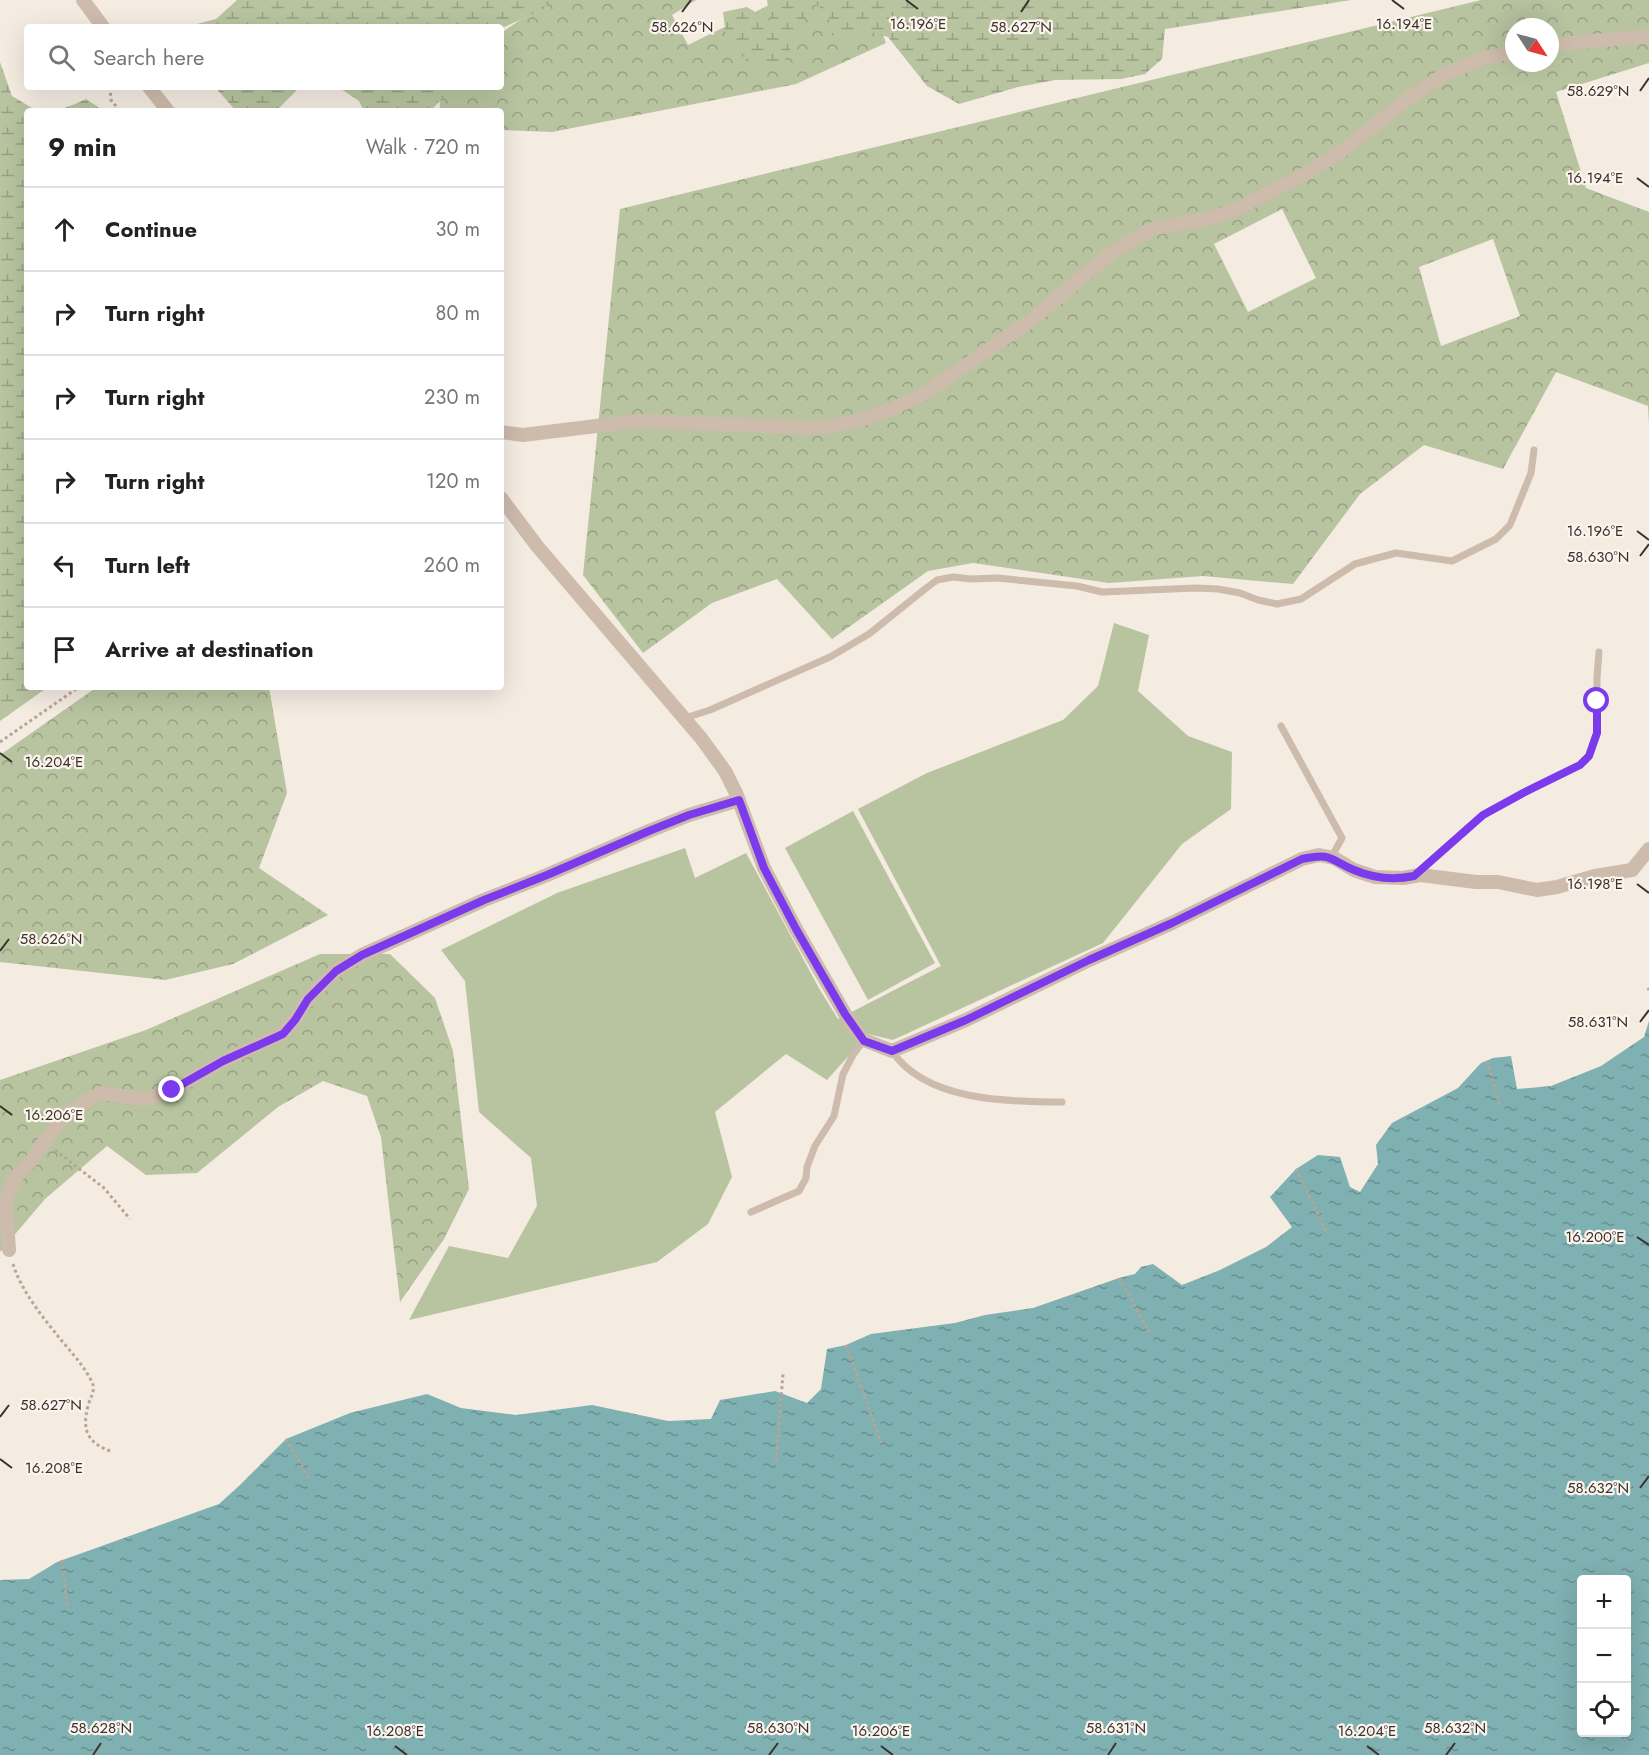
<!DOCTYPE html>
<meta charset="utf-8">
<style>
:root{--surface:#fff;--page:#f6f6f6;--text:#222;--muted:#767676;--line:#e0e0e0}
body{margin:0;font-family:Jost,sans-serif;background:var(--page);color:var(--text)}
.controls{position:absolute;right:18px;bottom:18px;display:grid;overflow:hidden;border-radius:6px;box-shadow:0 6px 24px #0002}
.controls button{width:54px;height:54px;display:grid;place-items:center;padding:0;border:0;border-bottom:2px solid var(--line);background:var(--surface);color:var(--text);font:30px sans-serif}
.compass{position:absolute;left:1505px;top:18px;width:54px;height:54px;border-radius:50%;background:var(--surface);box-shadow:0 6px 24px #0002;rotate:126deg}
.stop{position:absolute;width:18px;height:18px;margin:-14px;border:4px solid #7c3aed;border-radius:50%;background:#fff}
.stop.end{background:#7c3aed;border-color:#fff;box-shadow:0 2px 6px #0008}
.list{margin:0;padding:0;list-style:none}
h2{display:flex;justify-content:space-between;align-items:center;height:78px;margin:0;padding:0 24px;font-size:26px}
h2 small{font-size:20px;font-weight:400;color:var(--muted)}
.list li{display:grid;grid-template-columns:39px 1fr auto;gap:18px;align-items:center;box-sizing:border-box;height:84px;padding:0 24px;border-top:2px solid var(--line)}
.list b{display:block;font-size:22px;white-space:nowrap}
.list em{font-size:20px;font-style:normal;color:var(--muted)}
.icon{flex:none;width:33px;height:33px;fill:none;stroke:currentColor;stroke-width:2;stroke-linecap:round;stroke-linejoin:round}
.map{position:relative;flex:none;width:1649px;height:1755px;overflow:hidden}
.search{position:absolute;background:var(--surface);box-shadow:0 6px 24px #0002;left:24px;top:24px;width:480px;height:66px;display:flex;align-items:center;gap:15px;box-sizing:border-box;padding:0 21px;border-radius:6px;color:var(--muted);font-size:22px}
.panel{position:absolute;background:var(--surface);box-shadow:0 6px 24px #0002;left:24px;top:108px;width:480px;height:582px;border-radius:6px}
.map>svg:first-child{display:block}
</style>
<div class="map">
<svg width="1649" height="1755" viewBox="0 0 1649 1755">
<defs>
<pattern id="forest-crowns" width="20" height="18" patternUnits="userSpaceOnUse" patternTransform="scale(1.5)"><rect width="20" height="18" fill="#b8c4a0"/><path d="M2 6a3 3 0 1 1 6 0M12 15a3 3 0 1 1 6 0" fill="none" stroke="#97a083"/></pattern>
<pattern id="wetland-marsh" width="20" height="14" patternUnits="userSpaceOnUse" patternTransform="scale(1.5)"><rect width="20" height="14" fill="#b8c4a0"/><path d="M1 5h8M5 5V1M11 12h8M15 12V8" fill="none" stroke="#97a083"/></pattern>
<pattern id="water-ripples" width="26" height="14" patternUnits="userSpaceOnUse" patternTransform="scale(1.5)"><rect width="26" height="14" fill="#7fb0b2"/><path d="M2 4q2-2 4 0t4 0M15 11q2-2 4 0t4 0" fill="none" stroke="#699091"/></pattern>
</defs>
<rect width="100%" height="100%" fill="#f4ebe1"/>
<g fill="#b8c4a0">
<path d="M1114 623 1149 635 1138 691 1188 736 1232 752 1231 809 1182 844 1103 943 893 1040 868 1034 827 1080 786 1054 715 1112 732 1177 708 1224 657 1262 409 1320 449 1246 508 1258 537 1206 531 1158 479 1112 465 981 441 950 557 893 685 848 695 878 746 853 820 990 838 1019 941 966 858 809 927 773 1063 720 1098 686Z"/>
<path d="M853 811 935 963 868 1000 785 848Z"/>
</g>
<g fill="url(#forest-crowns)" fill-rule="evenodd">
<path d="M550 0H696L672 15 688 45 779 0 871 2 886 43 796 84 552 132 501 130V111H440L439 87H501V33Z"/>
<path d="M1481 0H1649V63L1556 92 1586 188 1649 212V426L1648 406 1556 372 1503 469 1424 445 1360 494 1293 584 1203 576 1109 583 973 563 928 571 832 639 777 579 712 603 643 653 583 575 620 209ZM1514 27H1550V63H1514ZM1282 209 1316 278 1248 312 1214 244ZM1493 239 1520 316 1441 346 1419 267Z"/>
<path d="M501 238 504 239 501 388Z"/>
<path d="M97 687H269L287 793 259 868 328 915 233 964 165 980 0 962V755Z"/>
<path d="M320 954H390L435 998 453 1051 469 1189 444 1239 400 1302 381 1137 367 1096 323 1081 278 1107 197 1173 146 1175 107 1146 45 1199 0 1252V1080L146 1030Z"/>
</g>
<g fill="url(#wetland-marsh)">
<path d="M237 0H555L529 16 502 28 501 32V27H191L193 25 216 19Z"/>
<path d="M767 0H1351L1165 29 1162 59 1145 74 1121 79 1055 80 1018 87 959 104 927 86 888 37 865 30 847 42 829 34V13L814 4 803 22 783 64 748 63 736 49 726 35 723 12 747 7 770 21Z"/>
<path d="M0 62 12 96C20 100 30 108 38 110 54 114 73 105 86 99L98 107 99 111H27V687H48L0 721Z"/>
<path d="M215 87H305L298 89 276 111H236Z"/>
<path d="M338 87H447V92L431 111H364L359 101Z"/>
</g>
<path fill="url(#water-ripples)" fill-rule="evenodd" d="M1649 1021V1755H0V1580L29 1579 57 1562 219 1504 240 1485 286 1439 350 1413 427 1394 461 1408 516 1415 592 1405 668 1421 711 1419 720 1400 775 1391 807 1403 821 1389 827 1349 846 1345 871 1334 955 1323 985 1315 1033 1308 1119 1278 1135 1274 1141 1267 1153 1264 1182 1285 1220 1270 1266 1247 1292 1227 1270 1197 1296 1169 1318 1155 1340 1157 1350 1187 1360 1192 1378 1164 1376 1145 1392 1123 1458 1088 1481 1063 1493 1058 1511 1056 1517 1089 1551 1086 1601 1066 1644 1037ZM1582 1580H1626V1732H1582Z"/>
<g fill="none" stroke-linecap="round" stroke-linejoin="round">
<g stroke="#b9a596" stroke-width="3" stroke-dasharray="3 3" stroke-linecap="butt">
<path d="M110 87 111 100 120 111"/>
<path d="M0 742 79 687"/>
<path d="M1648 988 1649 990"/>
<path d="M1487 1061 1500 1106"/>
<path d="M55 1150 104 1188 130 1219"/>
<path d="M1296 1169 1327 1233"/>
<path d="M13 1264C21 1290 41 1315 57 1335 69 1350 82 1363 91 1380 97 1390 90 1397 88 1406 81 1432 89 1444 113 1452"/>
<path d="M1119 1278 1151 1335"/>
<path d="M846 1345 881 1443"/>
<path d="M286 1439 310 1481"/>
<path d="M776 1461 783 1374"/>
<path d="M62 1560 67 1605"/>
</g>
<g stroke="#cdbbac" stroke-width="7">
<path d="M685 718 710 710 830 657 869 634 925 589 937 580 953 577 971 579 997 578 1077 586 1102 592 1196 588 1218 589 1240 593 1258 600 1277 604 1301 599 1355 564 1377 558 1396 553 1452 561 1496 539 1510 525 1531 473 1534 450"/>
<path d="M1281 726 1342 838 1331 858"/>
<path d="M1417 873 1483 815 1525 792 1580 765 1589 756 1597 733V677L1599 652"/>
<path d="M892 1051C925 1101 1008 1102 1062 1102"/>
<path d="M751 1212 799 1191 806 1178 807 1167 815 1146 834 1116 843 1074 853 1055 864 1040"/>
</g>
<g stroke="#cdbbac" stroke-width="14">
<path d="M83 0 103 27"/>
<path d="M1550 45 1649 36"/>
<path d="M149 87 168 111"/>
<path d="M501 432 523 435 637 421 820 428 854 422 890 410 927 392 1033 319 1082 277 1113 252 1131 241 1152 229 1182 223 1208 219 1235 210 1260 197 1300 177 1339 153 1408 99 1443 75 1484 58 1514 52"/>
<path d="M501 498 537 546 701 738 725 771 736 793 764 868 796 929 845 1014 864 1040 892 1051 966 1020 1089 960 1172 923 1302 859 1319 855 1334 858 1354 870 1375 877 1403 878 1420 875 1476 882H1498L1537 890 1557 887 1595 876 1632 870 1649 849"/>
<path d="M9 1250 6 1206 8 1193 16 1177 31 1161 44 1142 64 1117 83 1103 100 1093 146 1099 172 1090 223 1061 283 1033 295 1020 308 999 336 971 362 955 484 900 547 875 649 831 689 815 739 800"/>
</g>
</g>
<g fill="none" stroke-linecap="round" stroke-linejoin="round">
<path stroke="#7c3aed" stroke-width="8" d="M172 1090 223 1061 283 1034 295 1020 308 999 336 971 362 955 484 900 547 875 649 831 689 815 739 800 764 868 796 929 845 1014 864 1041 892 1051 966 1020 1089 960 1172 923 1302 859C1332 852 1330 860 1354 870 1373 878 1395 880 1414 876L1483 815 1525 792 1580 765 1589 756 1597 733V701"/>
</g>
<path fill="none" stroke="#3b302b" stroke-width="2" d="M906 0 918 9M1392 0 1404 9M682 12 691 0M1021 12 1029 0M1640 91 1649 78M1637 178 1649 187M1637 531 1649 540M1640 556 1649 544M0 753 12 762M1637 884 1649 893M0 951 9 939M1640 1022 1649 1010M0 1106 12 1115M1637 1237 1649 1245M0 1417 9 1405M0 1459 12 1468M1640 1488 1649 1476M395 1746 407 1755M881 1746 893 1755M1367 1746 1379 1755M93 1755 101 1743M769 1755 778 1743M1108 1755 1116 1743M1446 1755 1455 1743"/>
<g font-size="15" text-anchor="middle" fill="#3b302b" stroke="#fbf5ee" stroke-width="4.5" stroke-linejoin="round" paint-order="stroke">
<text x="918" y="29">16.196°E</text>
<text x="1404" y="29">16.194°E</text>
<text x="682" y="32">58.626°N</text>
<text x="1021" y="32">58.627°N</text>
<text x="1598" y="96">58.629°N</text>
<text x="1595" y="183">16.194°E</text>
<text x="1595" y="536">16.196°E</text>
<text x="1598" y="562">58.630°N</text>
<text x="54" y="767">16.204°E</text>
<text x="1595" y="889">16.198°E</text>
<text x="51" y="944">58.626°N</text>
<text x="1598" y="1027">58.631°N</text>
<text x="54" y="1120">16.206°E</text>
<text x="1595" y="1242">16.200°E</text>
<text x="51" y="1410">58.627°N</text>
<text x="54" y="1473">16.208°E</text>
<text x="1598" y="1493">58.632°N</text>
<text x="101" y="1733">58.628°N</text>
<text x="778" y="1733">58.630°N</text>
<text x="1116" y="1733">58.631°N</text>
<text x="1455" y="1733">58.632°N</text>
<text x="395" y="1736">16.208°E</text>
<text x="881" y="1736">16.206°E</text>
<text x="1367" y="1736">16.204°E</text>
</g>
</svg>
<div class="controls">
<button>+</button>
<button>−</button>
<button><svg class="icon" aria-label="locate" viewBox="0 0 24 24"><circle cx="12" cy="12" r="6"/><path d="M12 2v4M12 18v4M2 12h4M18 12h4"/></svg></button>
</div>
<svg class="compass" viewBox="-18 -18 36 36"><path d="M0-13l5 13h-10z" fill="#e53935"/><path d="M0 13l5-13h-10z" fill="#767676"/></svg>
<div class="stop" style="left:1597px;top:701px"></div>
<div class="stop end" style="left:172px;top:1090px"></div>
<div class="search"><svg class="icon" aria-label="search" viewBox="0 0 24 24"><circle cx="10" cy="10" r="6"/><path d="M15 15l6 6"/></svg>Search here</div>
<section class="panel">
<h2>9 min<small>Walk · 720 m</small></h2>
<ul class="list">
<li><svg class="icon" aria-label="ahead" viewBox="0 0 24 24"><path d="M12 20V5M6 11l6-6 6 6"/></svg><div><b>Continue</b></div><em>30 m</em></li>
<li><svg class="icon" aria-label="right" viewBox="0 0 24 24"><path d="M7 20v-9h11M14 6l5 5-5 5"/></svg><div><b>Turn right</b></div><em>80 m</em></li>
<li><svg class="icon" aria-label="right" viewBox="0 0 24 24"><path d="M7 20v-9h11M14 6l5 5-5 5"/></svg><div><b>Turn right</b></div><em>230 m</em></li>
<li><svg class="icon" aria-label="right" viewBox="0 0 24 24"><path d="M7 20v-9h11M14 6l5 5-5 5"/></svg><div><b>Turn right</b></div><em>120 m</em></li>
<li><svg class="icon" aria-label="left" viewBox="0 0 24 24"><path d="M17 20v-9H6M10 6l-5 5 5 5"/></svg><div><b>Turn left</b></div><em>260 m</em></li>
<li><svg class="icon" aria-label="arrive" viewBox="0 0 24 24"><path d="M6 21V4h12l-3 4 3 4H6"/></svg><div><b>Arrive at destination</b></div></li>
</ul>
</section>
</div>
